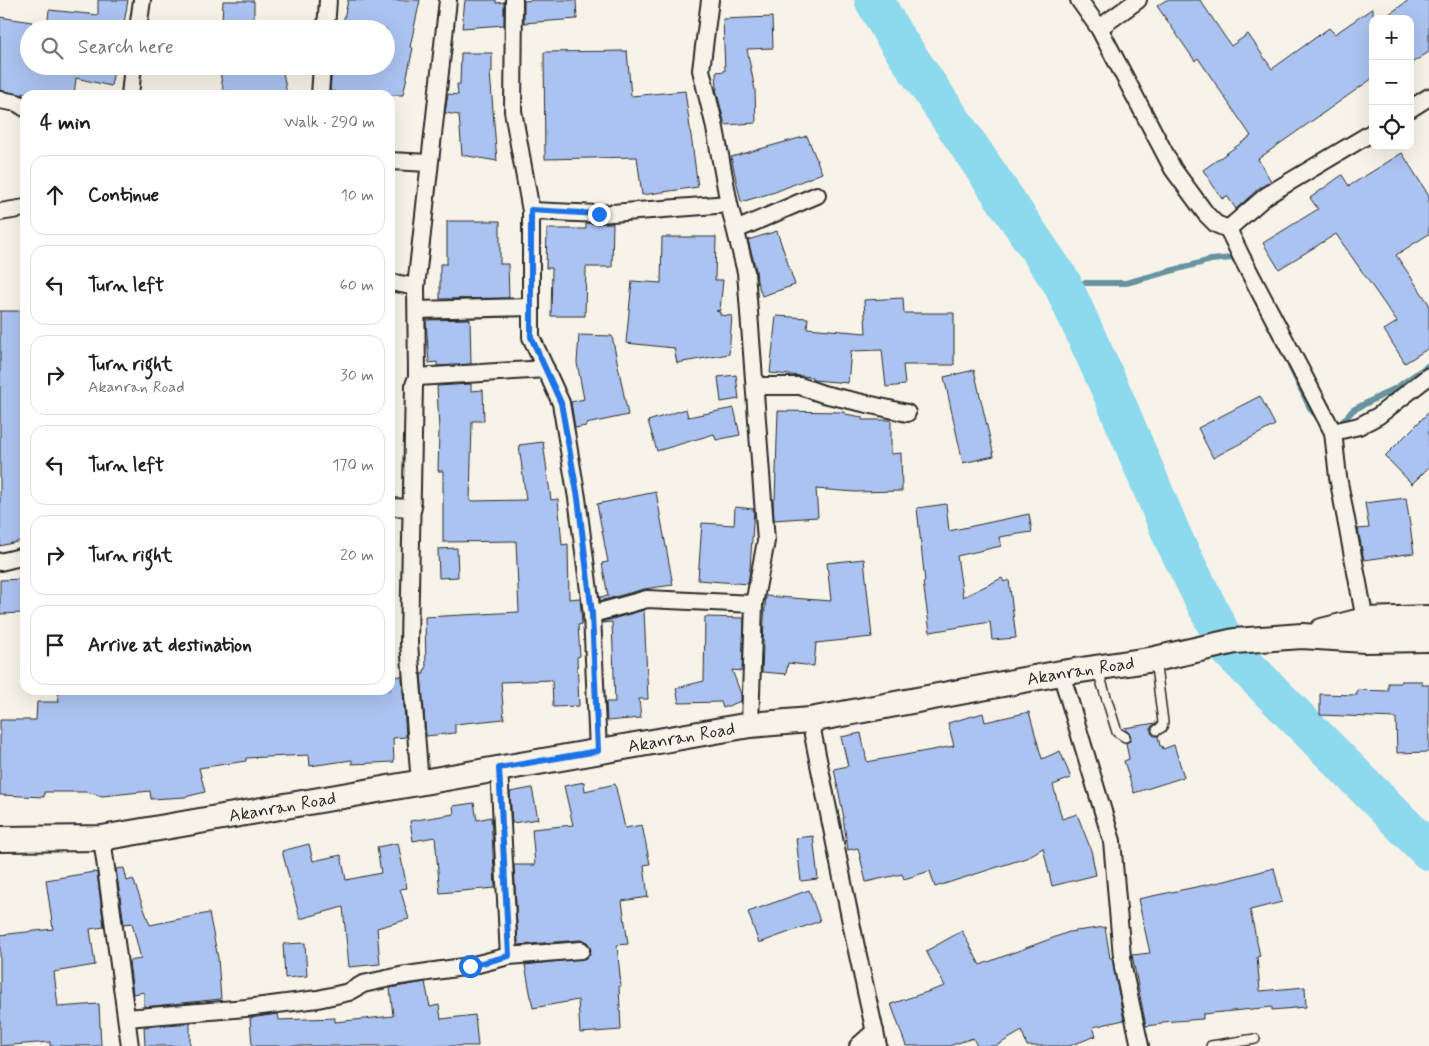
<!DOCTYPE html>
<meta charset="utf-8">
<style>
:root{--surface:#fff;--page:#f2f2f2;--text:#202124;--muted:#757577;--line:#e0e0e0}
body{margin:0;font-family:Mynerve,sans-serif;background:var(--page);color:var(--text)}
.controls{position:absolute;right:15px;top:15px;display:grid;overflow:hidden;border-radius:10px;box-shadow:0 5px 20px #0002}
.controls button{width:45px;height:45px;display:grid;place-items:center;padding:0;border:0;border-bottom:1px solid var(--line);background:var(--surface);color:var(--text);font:25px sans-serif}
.stop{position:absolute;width:15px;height:15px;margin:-11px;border:4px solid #1a73e8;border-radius:50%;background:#fff}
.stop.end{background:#1a73e8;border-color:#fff;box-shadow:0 1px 5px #0008}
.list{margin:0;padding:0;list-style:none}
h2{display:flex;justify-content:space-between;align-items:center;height:65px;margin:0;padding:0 20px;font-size:21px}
h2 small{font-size:16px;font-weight:400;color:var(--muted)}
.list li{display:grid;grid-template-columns:32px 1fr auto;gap:15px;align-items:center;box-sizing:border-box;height:80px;margin:0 10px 10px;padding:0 10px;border:1px solid var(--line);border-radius:15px}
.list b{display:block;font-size:19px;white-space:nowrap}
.list p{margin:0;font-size:16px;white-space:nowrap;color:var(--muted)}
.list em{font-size:16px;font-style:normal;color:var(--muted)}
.icon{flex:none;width:28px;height:28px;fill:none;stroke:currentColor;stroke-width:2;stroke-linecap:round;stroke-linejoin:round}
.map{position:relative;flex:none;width:1429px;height:1046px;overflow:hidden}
.search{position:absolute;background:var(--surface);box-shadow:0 5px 20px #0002;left:20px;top:20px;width:375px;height:55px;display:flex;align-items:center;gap:12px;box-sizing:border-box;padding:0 18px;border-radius:28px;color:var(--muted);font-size:19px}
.panel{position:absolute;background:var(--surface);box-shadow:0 5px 20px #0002;left:20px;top:90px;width:375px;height:605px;border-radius:15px}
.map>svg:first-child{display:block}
</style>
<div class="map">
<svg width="1429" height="1046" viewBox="0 0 1429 1046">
<rect width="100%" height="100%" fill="#f7f3e8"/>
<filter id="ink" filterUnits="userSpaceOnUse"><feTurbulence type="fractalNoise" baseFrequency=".02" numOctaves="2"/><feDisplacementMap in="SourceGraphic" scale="10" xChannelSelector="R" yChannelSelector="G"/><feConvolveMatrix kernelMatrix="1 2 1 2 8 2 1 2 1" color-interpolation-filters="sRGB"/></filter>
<g filter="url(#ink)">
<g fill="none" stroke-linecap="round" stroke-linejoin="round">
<g stroke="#66939f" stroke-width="6">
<path d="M1062 283H1126L1211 260 1233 258 1237 264"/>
<path d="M1290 366 1311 410 1319 418"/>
<path d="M1338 427 1353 410 1396 388 1429 365"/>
</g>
<path stroke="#8dd9ed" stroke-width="39" d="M874 0 893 34 1062 283 1113 395 1174 540 1228 648 1429 851"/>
</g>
<g fill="#abc3f1" stroke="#2b2b2b">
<path d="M98 0H128L123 29H47L49 10 98 15Z"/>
<path d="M348 0H420L410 47 413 48 403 95H354L330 91 332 66H386V29H371L343 23Z"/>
<path d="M465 0H496V3L504 2V25L462 28Z"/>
<path d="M535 0H576L577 19 524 23V1Z"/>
<path d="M1166 0H1200L1231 46 1248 34 1272 69 1329 28 1335 34 1373 8V78L1258 159 1271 181 1259 188 1236 209 1227 196 1222 199 1203 170 1251 136 1198 58 1195 61 1157 6Z"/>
<path d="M1409 0H1429V52L1410 64V19H1382Z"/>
<path d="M223 1H254V21H222Z"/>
<path d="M0 17 32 22 31 29H29V43L26 60 29 61 28 66H115L111 86 76 78 74 95 23 93V95L0 90Z"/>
<path d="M772 17 773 48 747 49 755 90 756 123 725 125 716 89H717L716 72 725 71 723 19Z"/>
<path d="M627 51 631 96 685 91 698 187 642 195 637 157 545 159 544 52Z"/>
<path d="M461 53H492V72H490L497 161 462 155 459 115 445 113 448 94 458 95 457 84H460Z"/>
<path d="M219 66H241L242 73 282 66 287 95H224Z"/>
<path d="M807 136 822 173 775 192 741 202 731 157Z"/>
<path d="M1402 153 1429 196V234L1396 255 1429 304V348L1405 363 1384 330 1397 322 1336 234 1279 269 1263 243 1318 209 1310 198 1342 175 1349 186Z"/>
<path d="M447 221H500V264H508L509 298 440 299V264H447Z"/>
<path d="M586 223H613L612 267H586L585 316H551L552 268H546L547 229H586Z"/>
<path d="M777 231 795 285 762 296 757 281 756 270 748 240Z"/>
<path d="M662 237H716L715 280H723L720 310 716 311 720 312V315L732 316 729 354 677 363 674 348 626 343 632 281 661 283Z"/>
<path d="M903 298 904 313H954V365H903L905 385 886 387 882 350 851 351 848 383 814 380 812 379V377L770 373 776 316 808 318 807 328 866 333 864 300Z"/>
<path d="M0 311H25V540L0 546Z"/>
<path d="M470 319 471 364 437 366V362L429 363 426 320Z"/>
<path d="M579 335 612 336 628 415 586 424V426L575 428 571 402 584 399 577 363Z"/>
<path d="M974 370 994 456 963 463 944 377Z"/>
<path d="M736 375 739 399 721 402 718 377Z"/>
<path d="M471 384V391L483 390 484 421H472L470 501 526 500 519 445 543 442 551 500 558 499 562 545 568 544 569 599 580 598 582 624 578 625 580 656 577 657 579 706 553 707 552 680 501 682 504 719 455 724V733L426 736 421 674H424V670L426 669 425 617 519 612 516 541 443 542V471H438L439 431 437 386Z"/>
<path d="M1260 396 1275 425 1213 458 1198 428Z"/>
<path d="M734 408 740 435 716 440 714 434 657 451 648 421 686 409 688 417Z"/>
<path d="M778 411 845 412V414L862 417V420H891V454L901 453 902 491 855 492 816 489 818 517 774 520 773 499H775Z"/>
<path d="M1429 412V467L1412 484 1385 456Z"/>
<path d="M656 492 673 585 644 589 600 601V597L608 596 602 563 608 562 597 504Z"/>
<path d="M1406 498 1414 553 1364 560 1358 529 1369 528 1365 503Z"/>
<path d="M946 504 949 531 1029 514 1032 532 999 537 1001 546 957 556 963 597 1002 578 1004 582 1009 580 1016 638 992 640 990 622 930 632 923 582H925L917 508Z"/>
<path d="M735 507 754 509 750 569 748 584 698 580 702 523 734 525Z"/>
<path d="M457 548 458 577 439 578 438 549Z"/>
<path d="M864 559 872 637 816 643 814 666 788 663 786 674 762 672 764 619 766 596 831 601 827 563Z"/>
<path d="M23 579 24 613 0 614V580Z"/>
<path d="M644 610 648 699H639L641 718 607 721 606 702H615L612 622 602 623V622Z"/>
<path d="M705 617 744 618 742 671 732 670 741 694V701L723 708 721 702 679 703 676 688 704 681Z"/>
<path d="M402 676 406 737 393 738 394 762 352 764V760L310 766 309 755 246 758V761L199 768 205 792 185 797 151 799 150 791 102 796 86 792H44V797L0 795V720H36L37 702H59L58 690H390V677Z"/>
<path d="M1401 681H1422V685H1429V752L1397 753 1396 718 1320 715V694L1357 695V690L1388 691V683H1401Z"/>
<path d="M1029 712 1042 759 1060 751 1071 778 1053 785 1062 819 1077 814 1091 850 1096 875 1052 886 1043 848 1026 858 935 887 930 871 904 879 902 874 866 882 858 848 848 850 843 818H844L834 769 848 766 841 737 861 733 867 762 872 761 954 746 948 723 983 713 985 722Z"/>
<path d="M1156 723 1151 727V733L1154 736H1158L1160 746H1162L1163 749 1174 745 1184 777 1134 793 1124 761 1129 759 1126 743 1130 741 1131 737 1130 734 1124 728Z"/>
<path d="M584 782 585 791 615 784 625 828 642 825 650 864 644 865 648 897 622 901 628 944 617 945 621 986H619L621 1030 580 1033 578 1000 533 1008 525 965 586 958 590 955 591 950 589 945 586 941 580 940 518 945 514 865H535L532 829 573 825 564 786Z"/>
<path d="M532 788 538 819 512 823 510 792Z"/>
<path d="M474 803 477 820 491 817 495 888 440 893 435 837 413 841 410 821 454 814 453 806Z"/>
<path d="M813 836 818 879 801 881 796 838Z"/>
<path d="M398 843 407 888 400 889 409 919 377 928 380 964 349 967 343 907 300 919 282 851 309 844 313 861 341 855 346 880 381 873 377 847Z"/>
<path d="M124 868 127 881 133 879 150 925 209 913 218 958 221 999 144 1007V992L133 994 129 961 141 959 132 923 124 924 116 869Z"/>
<path d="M1274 868 1282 902 1250 910 1260 956 1257 957 1260 991 1305 987 1306 1007 1272 1010V1007L1203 1014V1019L1162 1022V1024L1146 1026 1132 955 1150 953 1138 899 1225 881Z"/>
<path d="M94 872 97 873 104 927 90 929 95 965 54 972 58 1007 99 1004 101 1046H50V1042L0 1046V935L53 929 46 880Z"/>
<path d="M809 890 820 921 759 943 748 912Z"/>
<path d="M1105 927 1110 958H1112L1124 1020 1093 1027 1096 1036 1069 1046H1027L1022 1031 996 1046H977L973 1038 949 1046H906L891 1004 945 986 926 951 962 931 980 965 1069 932Z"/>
<path d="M305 943 307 976 285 978 283 944Z"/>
<path d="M425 982 430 1007 439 1005 441 1019 475 1015 478 1046H252L250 1018 278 1014 279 1020 335 1018V1022L393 1016 390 988Z"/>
<path d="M190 1023V1046H145L144 1027Z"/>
</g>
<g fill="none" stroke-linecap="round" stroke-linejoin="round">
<defs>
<g id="service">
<path d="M1155 659 1163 722 1162 727 1157 730"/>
<path d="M1097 668 1117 732 1125 737"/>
<path d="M1211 1046 1255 1039"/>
</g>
<g id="minor">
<path d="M514 0 513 111 531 211V337L561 403 577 498 592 614 598 751"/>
<path d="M710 0 701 70 714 123 729 204 746 272 766 541 754 604 750 725"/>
<path d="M1079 0 1099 28 1173 169 1206 214 1216 224 1228 229 1242 258 1333 432 1338 477 1365 620"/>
<path d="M1099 28 1138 0"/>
<path d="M138 29 142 0"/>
<path d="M326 29 328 0"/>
<path d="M130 95 133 66"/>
<path d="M320 95 322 66"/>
<path d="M0 100 17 103 25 108"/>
<path d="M1410 109 1429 97"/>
<path d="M390 161 429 163"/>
<path d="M531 211 599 214 729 204"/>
<path d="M0 212 25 208"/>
<path d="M1228 229 1266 196 1373 132"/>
<path d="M736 230 817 195"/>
<path d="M390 282 416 287"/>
<path d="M417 310 530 307"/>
<path d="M417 377 546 369"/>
<path d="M755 386H800L823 394 907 413"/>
<path d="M1333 432 1359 426 1378 416 1429 376"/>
<path d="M390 507 413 508"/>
<path d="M0 562 25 556"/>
<path d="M592 614 647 599 754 604"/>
<path d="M1061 673 1112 841 1123 968 1140 1046"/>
<path d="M810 720 855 942 878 1046"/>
<path d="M499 768 509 956"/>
<path d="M420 784 409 643 414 385 417 377 416 287 448 0"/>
<path d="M102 838 130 1046"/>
<path d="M127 1018 246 1008 318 999 349 992 363 984 400 976 470 966 509 956 581 950"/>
<path d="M858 1046 875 1031"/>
</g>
<g id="secondary">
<path d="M1322 631 1365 620 1429 618"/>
<path id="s1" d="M0 839 102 838 750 725 810 720 1061 673 1155 659 1235 641 1302 636 1365 640 1429 639"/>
</g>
</defs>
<use href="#service" stroke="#2b2b2b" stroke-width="12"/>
<use href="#minor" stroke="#2b2b2b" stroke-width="20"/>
<use href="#secondary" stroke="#2b2b2b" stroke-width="28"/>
<use href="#service" stroke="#f7f3e8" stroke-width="9"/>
<use href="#minor" stroke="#f7f3e8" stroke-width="16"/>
<use href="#secondary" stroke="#f7f3e8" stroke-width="24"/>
</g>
</g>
<g fill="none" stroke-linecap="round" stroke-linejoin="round" filter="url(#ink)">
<path stroke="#1a73e8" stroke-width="6" d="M470 966 509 956 499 768 598 751 592 614 578 498 561 403 531 337V210L599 214"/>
</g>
<g text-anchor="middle" stroke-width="4" stroke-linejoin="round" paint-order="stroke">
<g font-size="18" fill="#2b2b2b" stroke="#f7f3e8">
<text dy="6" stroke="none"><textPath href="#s1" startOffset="1095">Akanran Road</textPath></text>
<text dy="6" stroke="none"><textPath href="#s1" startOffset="690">Akanran Road</textPath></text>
<text dy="6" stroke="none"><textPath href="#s1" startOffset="285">Akanran Road</textPath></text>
</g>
</g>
</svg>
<div class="controls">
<button>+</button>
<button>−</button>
<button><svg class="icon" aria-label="locate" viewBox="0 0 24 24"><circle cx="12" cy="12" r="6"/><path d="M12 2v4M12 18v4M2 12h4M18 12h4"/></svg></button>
</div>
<div class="stop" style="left:470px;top:966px"></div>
<div class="stop end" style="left:599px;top:214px"></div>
<div class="search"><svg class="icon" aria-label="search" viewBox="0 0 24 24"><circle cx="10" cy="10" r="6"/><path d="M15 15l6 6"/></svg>Search here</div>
<section class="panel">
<h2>4 min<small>Walk · 290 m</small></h2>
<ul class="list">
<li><svg class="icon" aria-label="ahead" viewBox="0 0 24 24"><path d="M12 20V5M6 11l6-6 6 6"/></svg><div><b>Continue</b></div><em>10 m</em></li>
<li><svg class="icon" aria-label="left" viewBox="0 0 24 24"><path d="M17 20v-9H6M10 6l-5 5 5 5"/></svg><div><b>Turn left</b></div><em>60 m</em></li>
<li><svg class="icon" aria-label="right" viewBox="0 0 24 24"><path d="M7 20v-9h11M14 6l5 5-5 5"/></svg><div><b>Turn right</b><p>Akanran Road</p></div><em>30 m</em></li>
<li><svg class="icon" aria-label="left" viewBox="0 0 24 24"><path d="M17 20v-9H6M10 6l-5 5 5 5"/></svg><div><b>Turn left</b></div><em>170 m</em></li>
<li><svg class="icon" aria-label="right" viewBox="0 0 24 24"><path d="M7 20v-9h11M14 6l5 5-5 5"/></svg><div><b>Turn right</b></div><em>20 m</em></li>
<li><svg class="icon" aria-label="arrive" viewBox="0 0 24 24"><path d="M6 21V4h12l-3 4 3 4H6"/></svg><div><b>Arrive at destination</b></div></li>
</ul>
</section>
</div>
